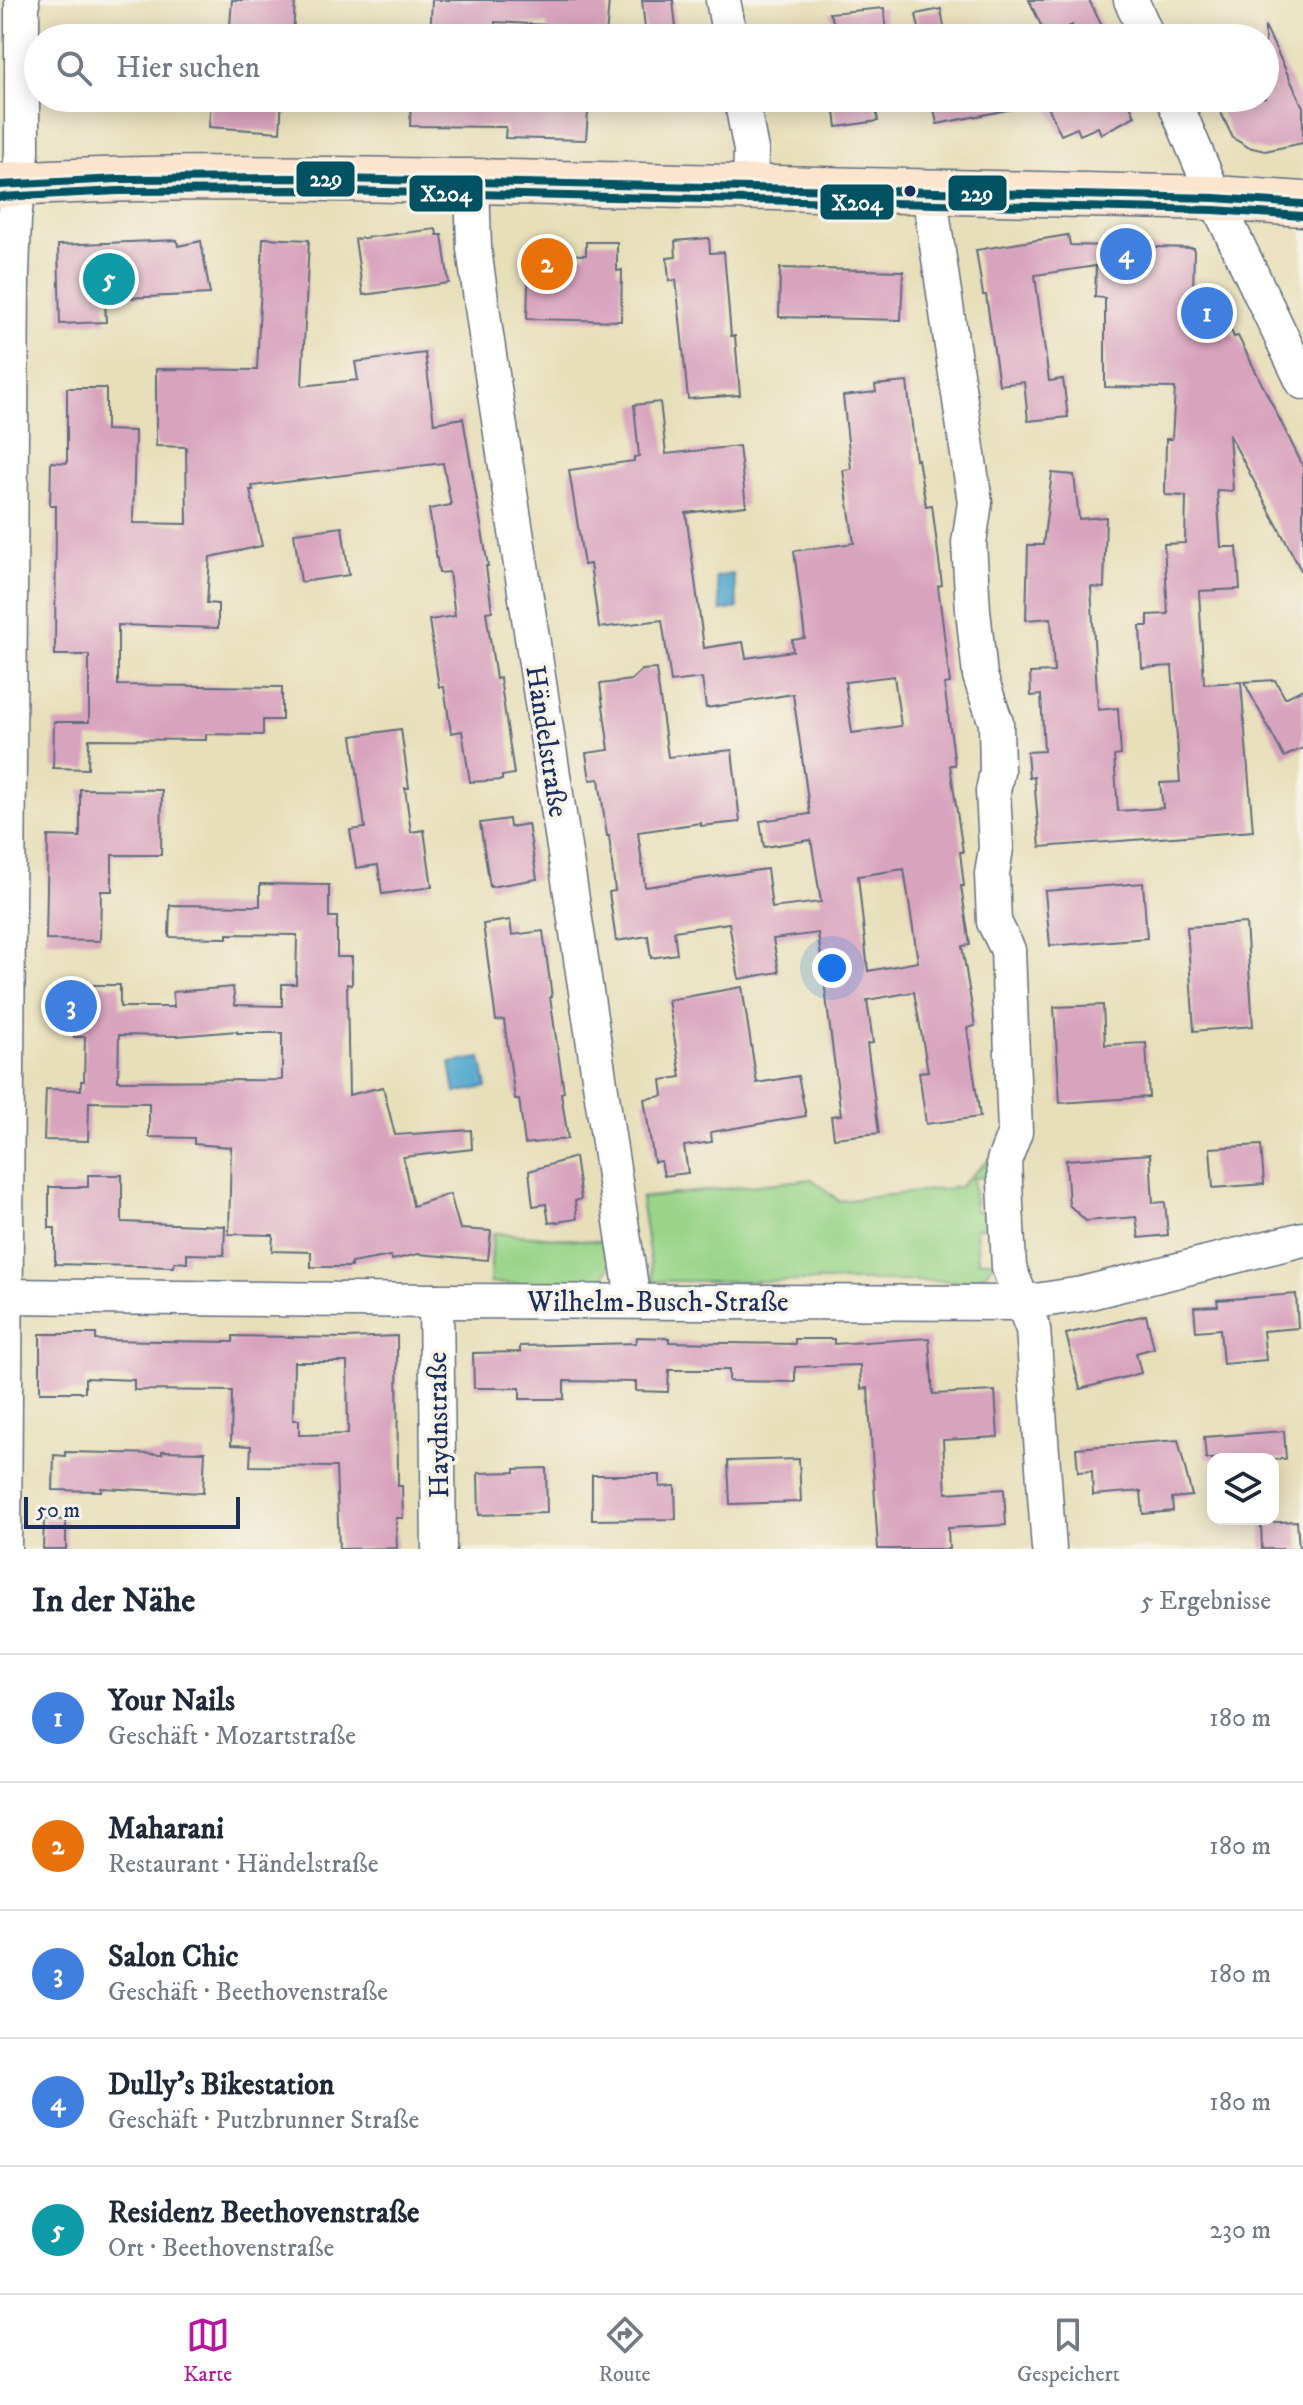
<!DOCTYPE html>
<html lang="de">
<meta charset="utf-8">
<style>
:root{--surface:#fff;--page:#f6f6f7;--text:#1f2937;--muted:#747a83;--line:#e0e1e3;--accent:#b5179e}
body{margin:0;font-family:"IM FELL DW Pica",serif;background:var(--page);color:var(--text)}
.controls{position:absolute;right:24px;bottom:24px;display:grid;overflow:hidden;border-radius:16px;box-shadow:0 4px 20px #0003}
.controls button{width:72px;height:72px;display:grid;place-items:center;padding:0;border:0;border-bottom:2px solid var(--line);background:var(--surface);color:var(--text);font:40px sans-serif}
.scale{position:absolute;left:24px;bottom:20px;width:216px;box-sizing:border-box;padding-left:8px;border:4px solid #1b2f5e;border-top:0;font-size:22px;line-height:28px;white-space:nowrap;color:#1b2f5e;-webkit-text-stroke:6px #f7f3e8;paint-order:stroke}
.you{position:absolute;left:832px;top:968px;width:28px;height:28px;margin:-20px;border:6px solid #fff;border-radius:50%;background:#1a73e8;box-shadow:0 0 0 12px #1a73e833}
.badge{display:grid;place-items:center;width:52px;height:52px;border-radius:50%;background:var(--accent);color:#fff;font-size:26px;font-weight:700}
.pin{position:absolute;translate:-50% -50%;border:4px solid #fff;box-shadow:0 2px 8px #0006}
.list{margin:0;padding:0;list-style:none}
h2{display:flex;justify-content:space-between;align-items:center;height:104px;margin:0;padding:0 32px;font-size:34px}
h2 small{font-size:26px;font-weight:400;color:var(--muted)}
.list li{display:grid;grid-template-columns:52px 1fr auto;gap:24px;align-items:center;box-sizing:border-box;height:128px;padding:0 32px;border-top:2px solid var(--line)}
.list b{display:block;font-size:30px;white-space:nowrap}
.list p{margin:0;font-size:26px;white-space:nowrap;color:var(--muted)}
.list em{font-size:26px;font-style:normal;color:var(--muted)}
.icon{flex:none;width:44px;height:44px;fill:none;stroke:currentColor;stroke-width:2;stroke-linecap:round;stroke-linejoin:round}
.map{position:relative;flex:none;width:1303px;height:1549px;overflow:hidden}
.search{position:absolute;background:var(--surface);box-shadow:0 4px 20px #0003;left:24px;right:24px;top:24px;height:88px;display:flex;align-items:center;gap:20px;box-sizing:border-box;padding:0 28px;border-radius:44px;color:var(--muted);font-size:30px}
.sheet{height:744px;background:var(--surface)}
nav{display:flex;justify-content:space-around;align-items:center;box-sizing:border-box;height:112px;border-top:2px solid var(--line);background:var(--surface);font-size:22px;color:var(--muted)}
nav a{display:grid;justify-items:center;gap:4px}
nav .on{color:var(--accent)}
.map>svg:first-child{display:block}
</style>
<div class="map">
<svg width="1303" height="1549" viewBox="0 0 1303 1549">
<rect width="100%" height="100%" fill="#f7f3e8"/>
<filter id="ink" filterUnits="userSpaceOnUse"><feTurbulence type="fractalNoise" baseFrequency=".0125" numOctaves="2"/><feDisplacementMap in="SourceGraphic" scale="16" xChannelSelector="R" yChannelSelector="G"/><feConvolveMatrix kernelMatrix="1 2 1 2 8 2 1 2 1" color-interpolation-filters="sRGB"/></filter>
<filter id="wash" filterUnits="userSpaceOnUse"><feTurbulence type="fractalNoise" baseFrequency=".006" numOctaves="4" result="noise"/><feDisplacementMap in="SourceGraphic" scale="32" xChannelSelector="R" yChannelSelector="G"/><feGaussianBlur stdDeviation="1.8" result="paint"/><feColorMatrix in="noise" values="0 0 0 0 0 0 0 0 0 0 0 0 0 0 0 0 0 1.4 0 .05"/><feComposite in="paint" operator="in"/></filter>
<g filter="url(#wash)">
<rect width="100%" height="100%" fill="#e7dfba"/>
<g fill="#99d488" stroke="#5a8273" stroke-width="2">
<path d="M990 1159V1176L973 1178 975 1211 992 1210 993 1227 976 1228 978 1261 994 1260 986 1273 974 1281H653L641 1198 812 1179 839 1201 959 1187Z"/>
<path d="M493 1233 607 1242 610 1265 603 1279 593 1286 587 1287 490 1283Z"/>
</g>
<g fill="#51a7cd" stroke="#366b96" stroke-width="2">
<path d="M733 574 738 608 721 611 716 577Z"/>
<path d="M481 1058 487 1087 455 1093 450 1063Z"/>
</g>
<g id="blocks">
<g fill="#d8a3bd" fill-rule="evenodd">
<path d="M232 0H295L293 38H229Z"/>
<path d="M432 0H609L606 38H547L548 25 495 22 494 38 430 37Z"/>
<path d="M642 0H673L677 38H646Z"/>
<path d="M1029 0H1089L1108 38H1078L1072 25 1047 38Z"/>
<path d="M884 8 886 36 869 38H842L829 13Z"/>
<path d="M941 9 946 38H921L916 14Z"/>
<path d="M1265 26 1303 107V143L1265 151 1248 147 1233 138 1214 98H1265Z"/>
<path d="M211 98H282L280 132 209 127Z"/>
<path d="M411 98H589L586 140 505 138 506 127 410 126Z"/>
<path d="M833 98H874L878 121 837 127Z"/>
<path d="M932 98H1012L1013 109 937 124Z"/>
<path d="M1044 98H1127L1135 116 1101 134 1098 127 1080 135 1077 128 1061 135Z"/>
<path d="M436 229 437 235H442L449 283 363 295 355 239Z"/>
<path d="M1068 235 1070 245 1194 248 1193 298 1217 299 1234 337 1238 336 1303 466V574L1229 434 1233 491 1217 490 1221 547H1237L1240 589 1199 591 1204 684 1241 682 1253 831 1040 847 1034 777 1029 778 1027 752 1044 751 1041 695 1031 696 1030 673 1054 672 1051 618 1026 620 1028 545H1043L1052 473 1074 475 1079 519 1106 517 1104 588 1091 587 1098 710 1118 708 1121 755 1114 756 1118 811 1163 808 1160 783 1180 782 1172 666 1142 668 1140 626H1148V615L1168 614 1164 544 1185 543 1186 496 1165 495 1166 439H1172L1175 388 1105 387V298L1095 297 1096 266 1035 275 1049 381 1063 379 1068 417 1028 421 1024 382 999 385 986 295H983L976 250Z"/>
<path d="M263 238 309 240 302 386 358 380 355 362 425 353 434 423 463 418 488 566H486L492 611 486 612 496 679 500 678 514 774 502 776V780L470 782 462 731 451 733 444 687H439L429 620 455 616 449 572 439 573 429 509 451 505 443 463 252 486 253 490H250L262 546 210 557 207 603 218 604V628L118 625V685L282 687V720H263V735L206 734V740L89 739 88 769 53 768 54 722H89V655H55L56 506H50L51 462 67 463V388H106V430L135 431 133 523 187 524 186 447 156 446V369L257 370Z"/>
<path d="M709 238 710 253 724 252 731 336H735L740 395 688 399 676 280 669 281 667 258 676 257 675 241Z"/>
<path d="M177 240 178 246 201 241 210 294 105 299 106 322 60 324 58 245Z"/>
<path d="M586 242H617V271L622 270 621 321 527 319 529 253 586 255Z"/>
<path d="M780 268 903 271 901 320 779 317Z"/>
<path d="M907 382 916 460 918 459 926 506 932 505 942 585 938 586 950 683 944 684 955 765H950L963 852H960L964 886H961L970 945 962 946 975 1026 967 1028 980 1117 926 1124 919 1072 928 1071 914 992 867 1000 873 1043 867 1044 879 1133 834 1138 831 1116 841 1115 818 933 773 939 779 972 739 979 729 923 674 931 677 954 651 958 648 936 616 941 609 892 615 891 609 836H607L599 779 590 780 586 753 609 750 600 684 631 680 642 670 656 669 668 757 732 750 740 822 701 826V823L638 832 645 887 767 869 772 908 821 902 811 840 764 847 760 821 810 814 793 694 706 708 702 678 671 682 662 620 599 628 590 564 584 565 569 470 634 461V457L639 456 634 405 660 402 666 454 739 446 746 506 686 513 704 648 743 642 746 658 793 651 792 640 805 638 794 551 854 543 843 470 851 469 843 396 876 392 875 385ZM894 676 901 726 852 733 845 682ZM904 869 918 962 868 971 858 876Z"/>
<path d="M342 527 349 575 301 582 294 533Z"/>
<path d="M1275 680 1285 698 1303 689V748L1284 757 1244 682Z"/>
<path d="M401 729 409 788H405L411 832 424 830 432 887 382 894 378 865 356 868 350 830 365 828 352 736Z"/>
<path d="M80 789 162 790 161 855H112V891H101L100 941 46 940 48 836 80 837Z"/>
<path d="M509 819 510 827 528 824 537 879 490 887 480 823Z"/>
<path d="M1143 883 1147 938 1050 946 1045 891Z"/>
<path d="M260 884 329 885V917H337V957H352V985L347 984 349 1095 383 1087 395 1135 471 1130 472 1149 403 1157 413 1206 450 1194 460 1229 491 1231 488 1260 418 1254 392 1260 391 1256 351 1263V1267H311V1252L272 1251 273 1235 229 1234 231 1147 194 1144V1138L149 1137V1103L89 1102 88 1141 44 1140 46 1089 81 1090V1081H84L85 1037H74V1023H56L57 989H74L75 985H120V1007H174L173 992 233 987 235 1005 282 1006V984H296L297 935 227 934V938L169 937 170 905 260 906ZM237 1031V1033H282V1080L118 1081 119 1035 177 1036Z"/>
<path d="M510 920 512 935 543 931 552 997H550L564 1092 561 1093 568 1139 525 1144 519 1099H515L504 1020 496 1021 483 924Z"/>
<path d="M1246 923 1253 1026 1194 1031 1187 927Z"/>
<path d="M742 987 757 1083 798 1076 806 1116 711 1132 712 1142 684 1146 688 1173 664 1176 661 1161 654 1162 644 1099 663 1096 661 1080 681 1077 668 1000Z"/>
<path d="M1103 1005 1105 1045 1146 1043 1149 1097 1060 1103 1054 1007Z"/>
<path d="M1261 1145 1264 1184 1213 1188 1210 1148Z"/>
<path d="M1150 1154 1153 1203 1165 1202 1168 1235 1139 1238 1136 1217 1086 1221 1069 1205 1066 1160Z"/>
<path d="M575 1157 581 1199 575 1201 577 1219 549 1223 546 1204 533 1206 529 1171Z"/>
<path d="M88 1175H122V1222L225 1226 224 1255 187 1254V1263L175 1262 174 1267 55 1264V1228H49V1187H88Z"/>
<path d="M1296 1294 1298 1328 1263 1331 1266 1360 1223 1364 1220 1329 1196 1331 1194 1307 1218 1306 1217 1300Z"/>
<path d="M1146 1315 1154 1348 1136 1353 1141 1373 1080 1389 1066 1334Z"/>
<path d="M40 1334H96V1340L233 1342V1336L346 1338 397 1336 398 1486H402L403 1518H396L397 1548 339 1549 336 1467 250 1466 251 1446 231 1445 232 1391 134 1390V1380L85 1378V1392H40ZM294 1362H347L348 1434 299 1435V1420H293Z"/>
<path d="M637 1337 669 1338V1342L795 1344V1339H834V1344L929 1338 933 1394 995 1391 998 1437 943 1440 946 1493 1004 1489 1006 1525 948 1528 949 1549H878L868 1388 861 1389 860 1365 795 1367V1382L729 1381V1370H669L668 1392 636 1391V1382L564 1381V1399H520V1388H474L473 1353 520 1352V1346L636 1343Z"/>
<path d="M1284 1431 1286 1459H1206L1204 1437Z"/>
<path d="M1178 1440 1192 1496 1172 1498 1173 1511 1143 1514 1141 1491 1093 1495 1092 1471 1078 1472 1076 1448Z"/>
<path d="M162 1451 205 1452 203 1493 101 1488V1491L53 1490 54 1455 65 1456V1452L162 1454Z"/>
<path d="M799 1459 801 1502 730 1504 728 1461Z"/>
<path d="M546 1468 547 1513 479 1515 478 1473 515 1472V1469Z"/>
<path d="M592 1475H660V1487L675 1486 676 1519 592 1520Z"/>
<path d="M44 1519 66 1520V1549H43Z"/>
<path d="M1297 1521 1299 1549H1262L1261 1523Z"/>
</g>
</g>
</g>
<g filter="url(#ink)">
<use href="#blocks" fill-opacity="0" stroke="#626d7e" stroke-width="2"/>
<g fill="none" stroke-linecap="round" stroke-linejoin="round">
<defs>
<g id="street">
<path d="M723 0 730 38"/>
<path d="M1131 0 1148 38"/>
<path d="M741 98 751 150 750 186"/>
<path d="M1173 98 1215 198 1303 382"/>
<path d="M472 181 474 249 486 335 633 1300"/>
<path d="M929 191 975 502 969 543 973 610 980 676 996 723 997 772 993 791 996 848 992 874 994 922 1008 950 1015 1132 1004 1161 1009 1268 1033 1329 1049 1549"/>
<path d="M6 1296 436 1301 1022 1303 1082 1294 1303 1239"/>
<path d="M436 1301 439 1549"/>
<path d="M4 1549 12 273 14 219 22 153V0"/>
</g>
<path id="secondary" d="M0 185C156 174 313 179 470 181 718 186 966 192 1215 198L1303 204"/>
</defs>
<use href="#street" stroke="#626d7e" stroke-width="37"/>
<use href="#secondary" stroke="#626d7e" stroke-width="47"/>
<use href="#street" stroke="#fff" stroke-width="34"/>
<use href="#secondary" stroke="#fbe5cf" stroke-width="44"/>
<defs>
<path id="bus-1" d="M0 185 117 179 293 178 1215 198 1303 204"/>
<path id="bus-2" d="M1 197 118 191 293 190 1214 210 1302 216"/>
</defs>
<use href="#bus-1" stroke="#f7f3e8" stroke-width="14"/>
<use href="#bus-2" stroke="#f7f3e8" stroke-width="14"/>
<use href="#bus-1" stroke="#005262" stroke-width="8"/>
<use href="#bus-2" stroke="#005262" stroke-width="8"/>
</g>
</g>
<circle fill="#1b2f5e" stroke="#f7f3e8" stroke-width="3" cx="910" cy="191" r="7"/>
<g text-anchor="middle" stroke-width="7" stroke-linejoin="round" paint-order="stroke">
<g font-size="28" fill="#1b2f5e" stroke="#f7f3e8">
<text transform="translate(548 741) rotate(81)" y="10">Händelstraße</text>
<text x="658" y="1311">Wilhelm-Busch-Straße</text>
<text transform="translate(437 1425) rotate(-91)" y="10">Haydnstraße</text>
</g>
</g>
<g stroke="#f7f3e8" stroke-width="3">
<rect x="295" y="160" width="61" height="38" rx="8" fill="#005262"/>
<rect x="947" y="174" width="61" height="38" rx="8" fill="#005262"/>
<rect x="408" y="174" width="76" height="39" rx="8" fill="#005262"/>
<rect x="819" y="183" width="76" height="38" rx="8" fill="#005262"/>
</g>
<g font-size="22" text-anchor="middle" font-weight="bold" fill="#fff">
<text x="326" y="186">229</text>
<text x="977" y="201">229</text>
<text x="446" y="201">X204</text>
<text x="857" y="210">X204</text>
</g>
</svg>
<div class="controls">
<button><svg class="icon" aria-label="layers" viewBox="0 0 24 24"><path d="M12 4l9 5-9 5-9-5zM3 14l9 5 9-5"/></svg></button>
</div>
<div class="scale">50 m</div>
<div class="you"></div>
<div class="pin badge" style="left:1207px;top:313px;background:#3f7fe0">1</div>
<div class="pin badge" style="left:547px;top:264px;background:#e8710a">2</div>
<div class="pin badge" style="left:71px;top:1006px;background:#3f7fe0">3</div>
<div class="pin badge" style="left:1126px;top:254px;background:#3f7fe0">4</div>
<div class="pin badge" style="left:109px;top:279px;background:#0f9aa8">5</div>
<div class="search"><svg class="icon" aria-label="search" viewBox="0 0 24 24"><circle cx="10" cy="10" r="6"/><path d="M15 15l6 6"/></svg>Hier suchen</div>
</div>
<section class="sheet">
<h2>In der Nähe<small>5 Ergebnisse</small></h2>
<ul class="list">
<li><span class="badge" style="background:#3f7fe0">1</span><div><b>Your Nails</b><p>Geschäft · Mozartstraße</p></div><em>180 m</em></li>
<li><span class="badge" style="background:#e8710a">2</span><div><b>Maharani</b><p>Restaurant · Händelstraße</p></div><em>180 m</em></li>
<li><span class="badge" style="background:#3f7fe0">3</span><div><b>Salon Chic</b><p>Geschäft · Beethovenstraße</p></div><em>180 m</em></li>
<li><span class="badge" style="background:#3f7fe0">4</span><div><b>Dully's Bikestation</b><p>Geschäft · Putzbrunner Straße</p></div><em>180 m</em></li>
<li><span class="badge" style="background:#0f9aa8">5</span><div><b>Residenz Beethovenstraße</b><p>Ort · Beethovenstraße</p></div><em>230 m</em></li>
</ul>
</section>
<nav>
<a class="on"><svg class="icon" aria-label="map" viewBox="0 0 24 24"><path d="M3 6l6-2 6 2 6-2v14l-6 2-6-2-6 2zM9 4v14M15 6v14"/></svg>Karte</a>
<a><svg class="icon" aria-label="directions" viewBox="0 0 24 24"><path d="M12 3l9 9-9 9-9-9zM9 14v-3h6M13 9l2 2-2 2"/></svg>Route</a>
<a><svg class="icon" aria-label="saved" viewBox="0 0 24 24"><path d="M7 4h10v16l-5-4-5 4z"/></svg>Gespeichert</a>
</nav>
